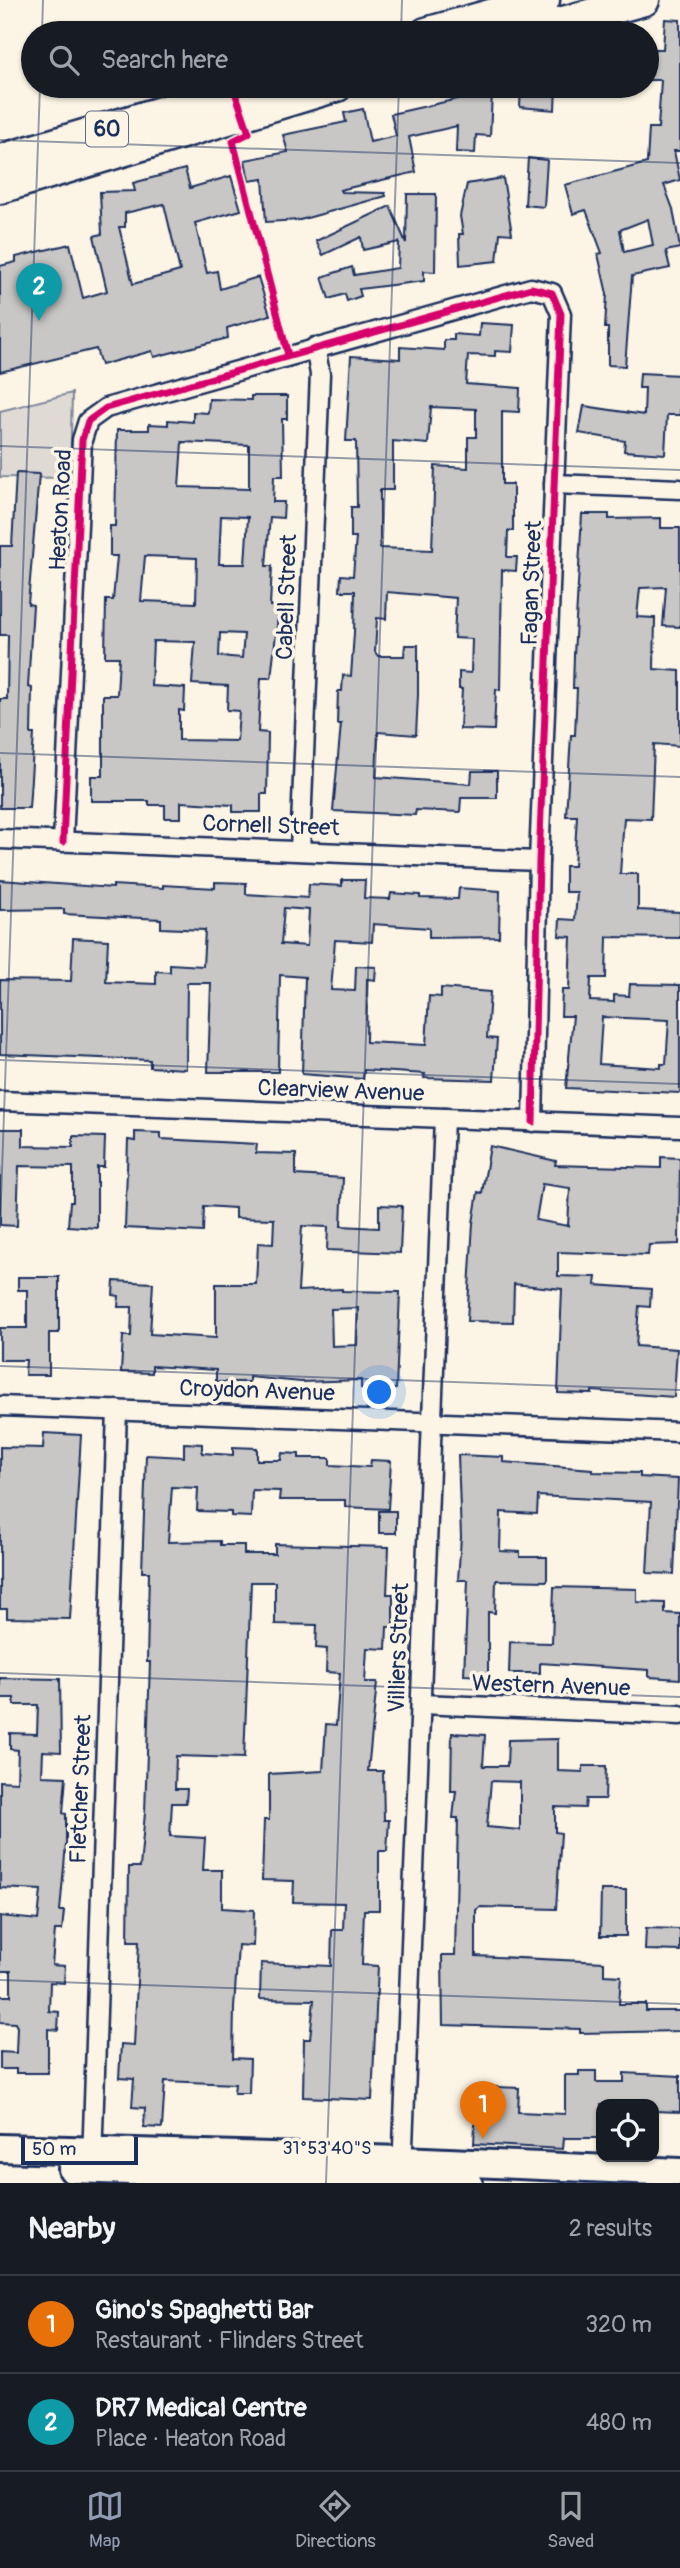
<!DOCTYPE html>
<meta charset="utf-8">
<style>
:root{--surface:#171b24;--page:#242831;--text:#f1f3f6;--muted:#9ea1a6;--line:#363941;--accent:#919bb2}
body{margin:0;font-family:Pangolin,sans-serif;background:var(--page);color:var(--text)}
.controls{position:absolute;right:21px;bottom:21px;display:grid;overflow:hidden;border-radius:14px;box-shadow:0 2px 5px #0004}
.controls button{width:63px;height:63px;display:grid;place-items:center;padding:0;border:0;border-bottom:2px solid var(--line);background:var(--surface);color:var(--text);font:35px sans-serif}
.scale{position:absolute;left:21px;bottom:18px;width:117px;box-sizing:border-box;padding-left:7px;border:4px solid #1b2f5e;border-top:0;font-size:19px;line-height:24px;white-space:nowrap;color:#1b2f5e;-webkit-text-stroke:5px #fcf5e5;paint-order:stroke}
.you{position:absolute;left:380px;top:1393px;width:24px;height:24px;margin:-18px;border:5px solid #fff;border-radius:50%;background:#1a73e8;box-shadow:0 0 0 10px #1a73e833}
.badge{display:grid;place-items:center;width:46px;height:46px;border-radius:50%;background:var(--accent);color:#fff;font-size:23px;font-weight:700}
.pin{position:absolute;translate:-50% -58px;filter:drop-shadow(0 2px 4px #0008)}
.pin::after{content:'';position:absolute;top:37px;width:24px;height:21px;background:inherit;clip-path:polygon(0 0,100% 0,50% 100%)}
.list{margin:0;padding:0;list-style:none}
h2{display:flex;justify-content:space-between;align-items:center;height:91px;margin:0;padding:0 28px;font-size:30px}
h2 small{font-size:23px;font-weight:400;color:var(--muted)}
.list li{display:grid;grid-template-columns:46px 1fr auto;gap:21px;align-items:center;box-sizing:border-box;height:98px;padding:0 28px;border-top:2px solid var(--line)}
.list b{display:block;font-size:26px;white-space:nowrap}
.list p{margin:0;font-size:23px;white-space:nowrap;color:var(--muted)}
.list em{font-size:23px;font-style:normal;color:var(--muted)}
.icon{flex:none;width:38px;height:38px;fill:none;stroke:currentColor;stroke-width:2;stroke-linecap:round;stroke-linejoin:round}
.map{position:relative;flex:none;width:680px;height:2183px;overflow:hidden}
.search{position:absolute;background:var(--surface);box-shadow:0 2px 5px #0004;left:21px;right:21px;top:21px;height:77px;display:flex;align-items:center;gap:18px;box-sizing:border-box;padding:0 24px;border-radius:38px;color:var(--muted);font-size:26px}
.sheet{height:287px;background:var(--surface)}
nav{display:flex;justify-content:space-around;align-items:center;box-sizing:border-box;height:98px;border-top:2px solid var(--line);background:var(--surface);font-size:19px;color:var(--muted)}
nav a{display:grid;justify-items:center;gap:4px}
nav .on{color:var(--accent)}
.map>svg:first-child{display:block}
</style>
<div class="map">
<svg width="680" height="2183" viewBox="0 0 680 2183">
<rect width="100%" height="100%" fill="#fcf5e5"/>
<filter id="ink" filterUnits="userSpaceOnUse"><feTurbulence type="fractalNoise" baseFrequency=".0143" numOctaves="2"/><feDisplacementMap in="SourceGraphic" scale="14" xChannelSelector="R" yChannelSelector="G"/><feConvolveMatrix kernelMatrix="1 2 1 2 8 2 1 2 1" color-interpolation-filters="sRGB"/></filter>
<g filter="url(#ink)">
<path fill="#dfdbd4" stroke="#7d8599" stroke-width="2" d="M72 393 70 478 0 477V411Z"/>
<g fill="#c8c7c6" stroke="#1b2f5e" stroke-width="2" fill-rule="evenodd">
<path d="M665 19 680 20V151H674L680 180 664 185 673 209 680 248 666 251 670 268 632 276 625 366 608 365V328H605L607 294 598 254 602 253 586 210 573 214 565 185 647 163 649 128H658L661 80H647V49H663ZM648 219 653 245 624 252 620 230Z"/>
<path d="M521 86H556L555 110 520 107Z"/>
<path d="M458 92 492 93 490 136 476 135 475 153 456 152 457 126 409 137 416 172 340 190 341 192 385 193 386 196 300 220 266 222 263 179 249 181 245 160 288 152 283 135 346 122 344 113 363 109 370 142 396 136 391 114 458 99Z"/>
<path d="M528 158 547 160 544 207 525 205Z"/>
<path d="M185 169 190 188 231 176 241 210 195 223 207 273 217 271 220 289 258 277 270 315 227 328 228 338 154 357 152 351 101 365 96 349 0 372V266L16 262V257L70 244 83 298 107 291 94 236 102 234 100 192 135 191 133 183ZM164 204 180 271 133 284 119 227H125V213Z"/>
<path d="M503 178 512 234 500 233 497 261 460 265 459 234H463L460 216 467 184Z"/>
<path d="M407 194H436L435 272 424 271V281L359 289 361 296 347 301 345 294 329 299 322 277 352 267 354 275 398 268 399 242 363 250 361 237 323 255 316 241 390 206 406 243Z"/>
<path d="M480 323 514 325 512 352 495 351V356L468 355 466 384 520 388 519 412 502 411V484H513V531H508L507 557H517L516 571 502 570 500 690 496 689 494 730 460 729 462 689H459V672L471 673 472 639 454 638 456 598 387 592 386 619 377 618 375 652 378 656H404L405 645H418V695L416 735 378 732 376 777 471 784 472 771H497V798H461L460 812 416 810 415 815 333 811 341 724H337L338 691H342L343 675 351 676 354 633 355 591H340L341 575 353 576 356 537H351V507H357L356 441H346L351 356 400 359V347L444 350V340H454V334L479 336ZM431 407 476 409V437H468V468L435 466 432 550 380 548V490H393V441L428 444Z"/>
<path d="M640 373 680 375V415H667L665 454 624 451 625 441 579 433 584 406 644 415 645 388H639Z"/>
<path d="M251 396H287V419H282L283 476H274L273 502H284L283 518 270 517 266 566H272L270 606 279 607 271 678H261L258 732 268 733 267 794H261V812H233V805L181 802V818H165V805H149V801H91V776H103V695H117L119 657H105L106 600H113L117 556H110V526H115L117 430H149V424L168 425V420L193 422V412L208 413 209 399 251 400ZM182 442 249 445V489L179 487ZM221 516 248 517 245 564H219ZM145 556 197 558 196 603 141 601ZM220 633 244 634 242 658 219 656ZM153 641 195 642 192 684 228 686 227 710 239 711 237 741 179 740V710L184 711 185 688 151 686Z"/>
<path d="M16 473 39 474 28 604 33 605 28 687 32 688 31 734H34L29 808H0V699H7L8 635H0V546H12Z"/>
<path d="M582 514H609V519L661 518V528H680V627L663 626 666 587 640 588 637 617 655 618 654 669 680 671V746L654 744 651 819 624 818 620 874H638V910L680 912V938L607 937 606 978H591L590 1001 614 1002V995L629 996 630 984 680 985V1093L566 1088 573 1016H561L562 990H569L571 937 559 936 560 919 575 920 577 892H565V866H574L577 816H566L571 735H575L577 688H573L574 655ZM602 1017 669 1020 666 1064H661V1068L599 1064Z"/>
<path d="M0 880 113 888V885L163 888V885L215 888V882L246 883V894L308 898 309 884 342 886V880H365L364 898 390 899 391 893 420 895V898L458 899 459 888 500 891 499 937 429 938V928L373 924 372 942 335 940 331 990 355 991 356 966 376 967 375 980 367 979 366 1042 426 1045 429 996 441 997V988L490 992 487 1038 497 1039 494 1080 424 1078 425 1074 364 1070 363 1079 302 1074 305 977 280 975 278 1072H208L211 983H187L186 1069 150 1067V1060L0 1054V980L71 981 73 938 108 940 106 982 156 984V971L170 972V964L203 966 205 930 161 928V919L64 914V909L0 910ZM284 908 309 910 307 946 281 944Z"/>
<path d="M0 1129H23V1146L73 1147V1136L105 1137 104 1167H97V1228L68 1226 70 1202H73V1167L19 1166 17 1226 0 1225Z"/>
<path d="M135 1132 161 1133V1139L257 1144 256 1153 296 1154V1175L343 1178 341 1226 379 1228V1205L402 1206 400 1253 327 1250 328 1227 302 1226 298 1291 342 1289V1291L400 1292 396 1389 361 1388V1380L301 1382 249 1377V1382H216V1370L152 1366V1373L121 1372 123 1336H131L132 1307H118L119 1296 113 1295 114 1281 153 1283 150 1334 216 1338V1284H256L258 1243 273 1244 274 1219 235 1218V1208L204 1206 203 1232 125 1228 128 1140 135 1141ZM358 1308 357 1345 332 1346 331 1309Z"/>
<path d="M490 1146 556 1161 555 1165 661 1168V1157L680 1158 679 1244 649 1245 648 1255 558 1252V1276L596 1277 595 1285 651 1289 650 1307 639 1306 636 1346 677 1349 674 1397 592 1391V1394L558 1393 562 1289 514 1284 513 1322 467 1321 473 1223 478 1192 482 1193ZM542 1184 570 1188 568 1226 536 1220Z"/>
<path d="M18 1277H59V1333H49V1375H25L26 1360H0V1328H27V1290H18Z"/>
<path d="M44 1433 81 1435 70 1619 7 1618V1609H0V1447L43 1448Z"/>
<path d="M184 1443 202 1444V1453L233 1455V1447L257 1448V1460H281L282 1453 299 1454V1458H330V1465L370 1467 371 1460 391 1461 388 1509 345 1507V1500H279L280 1491 252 1490 251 1517 231 1516V1512L197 1511 198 1488 172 1487 168 1542 220 1541V1545H244V1554H275V1544L389 1547 387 1594H393V1627H387L386 1649 367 1648 365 1682H377L368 1771H383L384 1820H389L387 1851H379V1910H364L362 1965 378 1966 372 2100 303 2097 304 2039H310L314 2000 260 1999 261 1963 331 1966 332 1930H343L344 1903 293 1902 294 1881 262 1880 264 1820H269V1774L323 1771 326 1724 336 1725 340 1673 326 1672 327 1649 316 1648 317 1625 275 1624V1582H251L244 1758 176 1756 175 1789H187L186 1803H172L170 1836 205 1838 203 1870H222V1908L254 1910 253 1946 238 1945 234 2008 233 2058 250 2059 249 2093H234L235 2084 165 2081 162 2128 144 2127 145 2108 132 2107 134 2079 119 2078 121 2044 134 2045 139 1941H128L129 1867H140L145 1813 150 1662H147L149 1572H142L146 1455 184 1457Z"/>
<path d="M458 1455 503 1457V1462L592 1469V1472L640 1473V1477L678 1479 674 1574 647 1573 651 1502 538 1496 537 1514 501 1512 500 1551 520 1552V1557H547V1581L496 1580 495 1613 488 1612V1676L464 1675 468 1580H458L461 1537Z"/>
<rect x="379" y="1511" width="17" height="22"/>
<path d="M554 1587 637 1589V1602L665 1603V1613L680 1614V1679L649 1677V1670L540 1663V1673H509L510 1642 552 1643Z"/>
<path d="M0 1678 60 1679 61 1752 43 1751 42 1776 66 1777 63 1813 66 1814V1844L60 1911H64L62 1930H55L52 1965 65 1966 64 1983 50 1982 49 2011 59 2012 58 2030 48 2029V2073H16V2069H0V2052L16 2053 17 2027 15 2023 0 2022V1996H11V1971H0V1916L38 1920 41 1890 0 1888V1781L17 1782 18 1750 10 1749V1733L37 1734 38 1705H14V1698H0Z"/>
<path d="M452 1733 485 1735 483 1766H507L508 1740 558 1739V1771L583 1772V1766H606L605 1799H586L585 1808 555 1807V1832L561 1833 556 1909 480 1907 476 1910V1956L604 1962V1975L621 1976 619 2004H646V2011H680V2031L580 2033V2029L443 2025 442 1955H455L458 1818H453L456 1791H451ZM491 1781 520 1782V1830L487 1827Z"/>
<path d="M601 1890H626V1936H600Z"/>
<path d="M646 1928 680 1929V1951L645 1950Z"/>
<path d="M579 2071H596V2082H624V2073L680 2076V2112L654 2111V2104H601V2138H564L563 2149 474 2144 477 2086 519 2088 518 2112 565 2114V2075H579Z"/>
</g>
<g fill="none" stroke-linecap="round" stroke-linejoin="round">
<defs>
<g id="minor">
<path d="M554 484 680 489"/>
<path d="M0 839 539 861"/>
<path d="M63 842 82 440 88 421 106 408 531 288 552 293 561 314 539 861 533 1122"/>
<path d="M300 850 320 374 315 347"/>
<path d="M0 1101 680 1127"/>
<path d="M0 1406 680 1432"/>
<path d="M421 1704 680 1715"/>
<path d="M92 2162 117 1410"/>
<path d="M402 2171 444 1118"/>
</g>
<g id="secondary">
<path d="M0 2148 402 2160 680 2172"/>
<path d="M72 2169 469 2183"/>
</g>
<g id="trunk">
<path d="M426 33 544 0"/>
<path d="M523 33 644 0"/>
<path d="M0 160 248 86"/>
<path d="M0 188 337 86"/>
</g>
</defs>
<use href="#minor" stroke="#1b2f5e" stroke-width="23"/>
<use href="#secondary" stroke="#1b2f5e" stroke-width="32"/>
<use href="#trunk" stroke="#1b2f5e" stroke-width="35"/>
<use href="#minor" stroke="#fcf5e5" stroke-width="18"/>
<use href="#secondary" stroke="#fcf5e5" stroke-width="26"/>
<use href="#trunk" stroke="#fcf5e5" stroke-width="30"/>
<defs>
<g id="cycleway">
<path d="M233 86 249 133 233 141 288 355"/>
<path d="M63 842 82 440 88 421 106 408 531 288 552 293 561 314 539 861 533 1122"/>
</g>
</defs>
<use href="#cycleway" stroke="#fcf5e5" stroke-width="11"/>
<use href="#cycleway" stroke="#d6006c" stroke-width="7"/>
</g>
</g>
<path fill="none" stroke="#1b2f5e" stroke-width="2" stroke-opacity="0.45" d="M42 33 43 0M401 33 402 0M0 140 680 163M0 446 680 470M0 753 680 777M0 1060 680 1084M0 1228 40 86M0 1366 680 1390M0 1673 680 1697M0 1980 680 2004M326 2183 399 86"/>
<g text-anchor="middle" stroke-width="7" stroke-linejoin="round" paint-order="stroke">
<rect fill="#fcf5e5" stroke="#5e6a86" stroke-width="2" x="86" y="111.5" width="42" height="35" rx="5"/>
<g font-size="21" font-weight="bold" fill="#1b2f5e">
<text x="107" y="136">60</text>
</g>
<g font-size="23" fill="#1b2f5e" stroke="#fcf5e5">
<text transform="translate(60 510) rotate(-87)" y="8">Heaton Road</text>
<text transform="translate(531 583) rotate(-88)" y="8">Fagan Street</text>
<text transform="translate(286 597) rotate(-88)" y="8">Cabell Street</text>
<text transform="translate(271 825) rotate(2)" y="8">Cornell Street</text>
<text transform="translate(341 1090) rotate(2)" y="8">Clearview Avenue</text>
<text transform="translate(257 1390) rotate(2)" y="8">Croydon Avenue</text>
<text transform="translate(398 1648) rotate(-88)" y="8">Villiers Street</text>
<text transform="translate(551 1685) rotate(2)" y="8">Western Avenue</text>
<text transform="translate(80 1789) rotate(-88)" y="8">Fletcher Street</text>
</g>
</g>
<g font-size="18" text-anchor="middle" fill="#1b2f5e" stroke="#fcf5e5" stroke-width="7" stroke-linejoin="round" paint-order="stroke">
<text x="327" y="2154">31°53'40"S</text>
</g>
</svg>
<div class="controls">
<button><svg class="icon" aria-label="locate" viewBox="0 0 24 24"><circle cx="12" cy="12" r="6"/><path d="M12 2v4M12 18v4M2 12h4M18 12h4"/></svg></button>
</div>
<div class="scale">50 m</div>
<div class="you"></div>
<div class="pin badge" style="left:483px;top:2139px;background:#e8710a">1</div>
<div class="pin badge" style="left:39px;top:321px;background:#0f9aa8">2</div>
<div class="search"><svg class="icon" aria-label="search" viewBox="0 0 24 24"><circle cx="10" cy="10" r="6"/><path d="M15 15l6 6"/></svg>Search here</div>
</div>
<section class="sheet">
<h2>Nearby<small>2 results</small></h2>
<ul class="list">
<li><span class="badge" style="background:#e8710a">1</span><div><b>Gino's Spaghetti Bar</b><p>Restaurant · Flinders Street</p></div><em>320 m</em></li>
<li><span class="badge" style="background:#0f9aa8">2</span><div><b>DR7 Medical Centre</b><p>Place · Heaton Road</p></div><em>480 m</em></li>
</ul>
</section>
<nav>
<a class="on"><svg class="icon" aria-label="map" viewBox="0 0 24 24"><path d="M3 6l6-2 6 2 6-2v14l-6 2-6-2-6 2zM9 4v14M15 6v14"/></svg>Map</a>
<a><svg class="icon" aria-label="directions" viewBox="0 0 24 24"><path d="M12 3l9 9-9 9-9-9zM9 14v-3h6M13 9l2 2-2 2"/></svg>Directions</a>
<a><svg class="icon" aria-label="saved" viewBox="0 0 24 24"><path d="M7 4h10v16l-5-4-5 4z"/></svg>Saved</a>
</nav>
